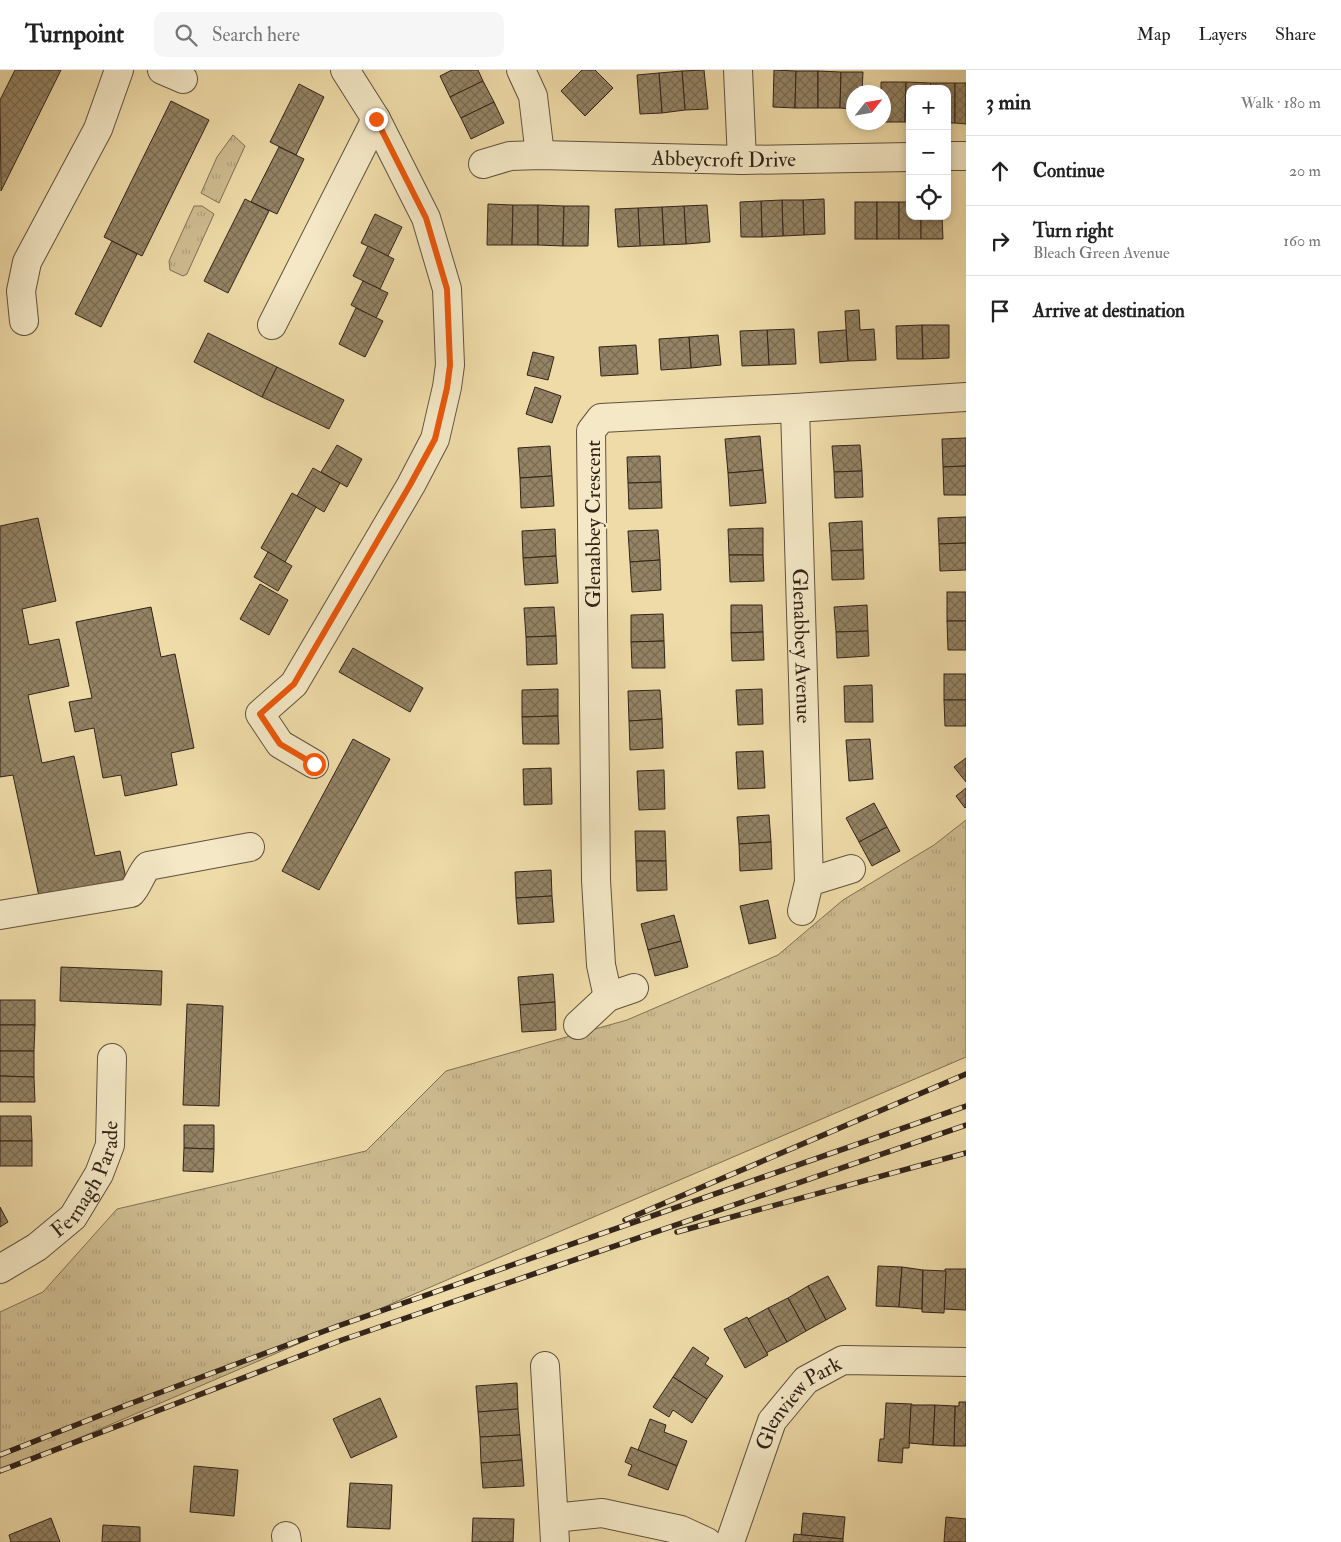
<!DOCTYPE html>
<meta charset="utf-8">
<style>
:root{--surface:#fff;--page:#f6f6f6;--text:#222;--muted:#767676;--line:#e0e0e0}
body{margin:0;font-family:"IM FELL Double Pica",serif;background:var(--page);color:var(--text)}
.controls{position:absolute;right:15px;top:15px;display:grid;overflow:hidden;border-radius:10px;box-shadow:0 2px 8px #0003}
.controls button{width:45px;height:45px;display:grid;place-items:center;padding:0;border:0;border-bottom:1px solid var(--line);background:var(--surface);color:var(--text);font:25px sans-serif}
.compass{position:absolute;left:846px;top:15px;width:45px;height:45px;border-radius:50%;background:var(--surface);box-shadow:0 2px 8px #0003;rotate:59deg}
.stop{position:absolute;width:15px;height:15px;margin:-11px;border:4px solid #ea580c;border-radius:50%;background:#fff}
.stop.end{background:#ea580c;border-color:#fff;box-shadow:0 1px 5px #0008}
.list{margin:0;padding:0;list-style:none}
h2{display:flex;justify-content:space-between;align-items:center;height:65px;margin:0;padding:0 20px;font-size:21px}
h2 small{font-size:16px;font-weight:400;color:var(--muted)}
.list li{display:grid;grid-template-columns:32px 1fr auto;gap:15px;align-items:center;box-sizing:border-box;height:70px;padding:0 20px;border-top:1px solid var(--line)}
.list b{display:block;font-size:19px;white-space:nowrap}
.list p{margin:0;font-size:16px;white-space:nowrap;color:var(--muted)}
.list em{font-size:16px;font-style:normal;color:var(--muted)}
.icon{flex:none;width:28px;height:28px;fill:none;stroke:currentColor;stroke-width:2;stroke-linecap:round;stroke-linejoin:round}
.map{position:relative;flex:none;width:966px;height:1472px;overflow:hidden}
header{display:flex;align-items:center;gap:30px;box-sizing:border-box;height:70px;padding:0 25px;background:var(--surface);border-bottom:1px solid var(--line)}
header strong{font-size:24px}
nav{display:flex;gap:28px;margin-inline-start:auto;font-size:18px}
.search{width:350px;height:45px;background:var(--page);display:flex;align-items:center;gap:12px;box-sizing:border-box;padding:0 18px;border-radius:10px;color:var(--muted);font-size:19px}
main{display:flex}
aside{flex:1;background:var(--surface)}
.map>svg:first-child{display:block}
</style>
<header>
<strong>Turnpoint</strong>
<div class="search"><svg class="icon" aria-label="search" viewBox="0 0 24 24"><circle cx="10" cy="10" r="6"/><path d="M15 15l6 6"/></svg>Search here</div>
<nav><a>Map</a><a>Layers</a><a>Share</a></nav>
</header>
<main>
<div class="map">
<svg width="966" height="1472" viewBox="0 0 966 1472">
<defs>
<pattern id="grass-tufts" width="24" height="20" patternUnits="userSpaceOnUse" patternTransform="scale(1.25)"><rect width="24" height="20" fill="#cebc90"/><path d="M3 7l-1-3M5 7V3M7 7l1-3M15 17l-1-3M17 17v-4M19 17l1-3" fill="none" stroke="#b1a17c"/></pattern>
<pattern id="building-cross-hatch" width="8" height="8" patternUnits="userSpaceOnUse" patternTransform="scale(1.25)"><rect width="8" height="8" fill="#948364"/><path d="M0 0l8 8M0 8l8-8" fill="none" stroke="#796b52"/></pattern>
</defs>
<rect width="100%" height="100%" fill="#eedba8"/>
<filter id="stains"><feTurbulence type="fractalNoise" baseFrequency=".004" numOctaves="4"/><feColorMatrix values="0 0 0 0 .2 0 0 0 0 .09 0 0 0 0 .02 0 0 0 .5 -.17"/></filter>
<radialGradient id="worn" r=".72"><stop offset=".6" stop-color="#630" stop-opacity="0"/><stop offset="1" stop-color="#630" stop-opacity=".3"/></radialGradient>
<g fill="url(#grass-tufts)" stroke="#807055">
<path d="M233 65 245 76 219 133 201 123 217 87Z"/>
<path d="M194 136H202L214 144 187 204 183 206 170 200 169 191Z"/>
<path d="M966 750V987L0 1402V1242L43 1222 117 1139 366 1081 446 1001 627 950 778 885 843 830 934 775Z"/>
</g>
<g fill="url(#building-cross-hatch)" stroke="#32231a">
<path d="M15 0H61L1 121 0 30Z"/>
<path d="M452 0H478L483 11 450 27 440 6Z"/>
<path d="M582 0H595L613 18 585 46 561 21Z"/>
<path d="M704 0 708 39 685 40 682 1Z"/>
<path d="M774 0 796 1 795 38 773 37Z"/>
<path d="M682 1 685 40 662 43 659 3Z"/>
<path d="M796 1H818V38H795Z"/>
<path d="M818 1 841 2 840 38H818Z"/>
<path d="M841 2H863L862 22H854V39L840 38Z"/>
<path d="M659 3 662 43 640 44 637 5Z"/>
<path d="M483 11 494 32 461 48 450 27Z"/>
<path d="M881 12H906L905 52H884V22H881Z"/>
<path d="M906 12 931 13 930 19H910V52H905Z"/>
<path d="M931 13H955V53H947V19H930Z"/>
<path d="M955 13H966V54L955 53Z"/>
<path d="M299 14 324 27 296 85 270 72Z"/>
<path d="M171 31 209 50 142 186 104 167Z"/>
<path d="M494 32 504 53 471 69 461 48Z"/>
<path d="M279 77 304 89 277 144 251 132Z"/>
<path d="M245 129 269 141 228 223 204 211Z"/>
<path d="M824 129 825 164 804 165 803 130Z"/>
<path d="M782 130H803L804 165 783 166Z"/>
<path d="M782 130 783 166 762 167 761 131Z"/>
<path d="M761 131 762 167H741L740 132Z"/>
<rect x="855" y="132" width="22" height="37"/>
<rect x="877" y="132" width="22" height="37"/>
<path d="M899 132H910V146H921V169H899Z"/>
<path d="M488 134 513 135 512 175H487Z"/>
<path d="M513 135H538V175H512Z"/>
<path d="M538 135 564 136 563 176 538 175Z"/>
<path d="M707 135 710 172 686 174 684 136Z"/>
<path d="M564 136H589L588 176H563Z"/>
<path d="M684 136 686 174 664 175 662 137Z"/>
<path d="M662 137 664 175 640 176 638 138Z"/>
<path d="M638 138 640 176 618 177 615 139Z"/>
<path d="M375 144 402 157 388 186 361 173Z"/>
<path d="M921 146H942L943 169H921Z"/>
<path d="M112 171 137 184 101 257 75 244Z"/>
<path d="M368 176 394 189 380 219 353 206Z"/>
<path d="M363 211 388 223 376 248 351 235Z"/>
<path d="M356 238 383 251 365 287 339 274Z"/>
<path d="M859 240 860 260 874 259 876 290 848 291 845 241Z"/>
<path d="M922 255 923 289H897L896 256Z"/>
<path d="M922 255H949V288L923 289Z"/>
<path d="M794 259 796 294 769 295 767 260Z"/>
<path d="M767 260 769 295 742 296 740 261Z"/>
<path d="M846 260 848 291 820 293 818 262Z"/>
<path d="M208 263 277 297 262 327 194 292Z"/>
<path d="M718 265 721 295 691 298 689 267Z"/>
<path d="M689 267 691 298 661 300 659 269Z"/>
<path d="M636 275 638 304 601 306 599 277Z"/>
<path d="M533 282 554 287 548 310 527 305Z"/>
<path d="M277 297 344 330 329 359 262 327Z"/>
<path d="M535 317 561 326 552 353 526 344Z"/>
<path d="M760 366 763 400 728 403 725 369Z"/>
<path d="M966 368V396L943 397 942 369Z"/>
<path d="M337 375 362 389 347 417 321 402Z"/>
<path d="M860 375 862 401 834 402 832 376Z"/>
<path d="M550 376 552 406 520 408 518 378Z"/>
<path d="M660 386 661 412 628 413 627 387Z"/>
<path d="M966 396V425H944L943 397Z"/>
<path d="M313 398 340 413 324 442 297 426Z"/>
<path d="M763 400 766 433 730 436 728 403Z"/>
<path d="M862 401 863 427 835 428 834 402Z"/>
<path d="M552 406 554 436 521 438 520 408Z"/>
<path d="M661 412 662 438 629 439 628 413Z"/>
<path d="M292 423 316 437 285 492 261 478Z"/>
<path d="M966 447V473L939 474 938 448Z"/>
<path d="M38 448 56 531 22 539 29 575 59 569 69 616 28 625 42 693 74 686 95 786 120 781 127 813 40 831 13 705 0 707V456Z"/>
<path d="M862 451 863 480 831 481 829 453Z"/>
<path d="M763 458V485H729L728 459Z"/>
<path d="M555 459 556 486 523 488 522 461Z"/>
<path d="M658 460 660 490 630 492 628 461Z"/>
<path d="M966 473V500L940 501 939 474Z"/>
<path d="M863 480 864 509 832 510 831 481Z"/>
<path d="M268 482 292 496 278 521 254 507Z"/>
<path d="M729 485H763L764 511 730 512Z"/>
<path d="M556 486 558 513 525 515 523 488Z"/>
<path d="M660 490 661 520 632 522 630 492Z"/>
<path d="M260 514 288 530 269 565 240 549Z"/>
<rect x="947" y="522" width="19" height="29"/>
<path d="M731 535H762L763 562 731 563Z"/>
<path d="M867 535 868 561 836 562 834 537Z"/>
<path d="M151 537 161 587 175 584 194 678 171 683 177 715 125 726 121 705 103 708 94 658 75 662 69 632 92 628 76 552Z"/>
<path d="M554 537 556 566 526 567 524 538Z"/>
<path d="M663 544 664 571 631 572V545Z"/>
<path d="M947 551H966V580H948Z"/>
<path d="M868 561 869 586 837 588 836 562Z"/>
<path d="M763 562 764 590 732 591 731 563Z"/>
<path d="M556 566 557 594 527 595 526 567Z"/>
<path d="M664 571 665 598H632L631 572Z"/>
<path d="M353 578 423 618 410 642 339 602Z"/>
<rect x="944" y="604" width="22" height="26"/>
<path d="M872 615 873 652H845L844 616Z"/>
<path d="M558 619V646L522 647V620Z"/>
<path d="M762 619 763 654 738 655 736 620Z"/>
<path d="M660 620 662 649 629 651 628 621Z"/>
<path d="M944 630H966V656H945Z"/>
<path d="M558 646 559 674H523L522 647Z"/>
<path d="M662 649 663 678 630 680 629 651Z"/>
<path d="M353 669 390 689 319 820 282 801Z"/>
<path d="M870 669 873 709 849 711 846 670Z"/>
<path d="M763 681 765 718 738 719 736 682Z"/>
<path d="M966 688V712L954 697Z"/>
<path d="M551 698 552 734 524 735 523 699Z"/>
<path d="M664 700 665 739 639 740 637 701Z"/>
<path d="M966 718V737L965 738 956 726Z"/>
<path d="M874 733 887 757 859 772 846 748Z"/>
<path d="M769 745 771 772 739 774 737 747Z"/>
<path d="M887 757 900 781 872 796 859 772Z"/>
<path d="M635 761H665L666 791H636Z"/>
<path d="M771 772 772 799 740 801 739 774Z"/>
<path d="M636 791H666L667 820 637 821Z"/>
<path d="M551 800 552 826 516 828 515 802Z"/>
<path d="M552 826 554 852 518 854 516 828Z"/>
<path d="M768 830 776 868 749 874 740 836Z"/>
<path d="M674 845 681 871 648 880 641 854Z"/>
<path d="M681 871 688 897 655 906 648 880Z"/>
<path d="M61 897 162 901 161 935 60 931Z"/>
<path d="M553 904 555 932 520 935 518 907Z"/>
<rect x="0" y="930" width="35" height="25"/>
<path d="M555 932 556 960 522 962 520 935Z"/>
<path d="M187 934 223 936 219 1036 183 1035Z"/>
<path d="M0 955H35L34 981H0Z"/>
<path d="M0 981H34V1007L0 1006Z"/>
<path d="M0 1006 34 1007 35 1032H0Z"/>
<path d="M0 1046H31L32 1071H0Z"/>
<path d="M184 1055H214V1079L184 1078Z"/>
<rect x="0" y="1071" width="32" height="25"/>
<path d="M184 1078 214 1079 213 1102 183 1101Z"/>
<path d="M0 1137 8 1152 0 1157Z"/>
<path d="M878 1196 902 1197 899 1237 876 1236Z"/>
<path d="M902 1197 923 1200 922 1239 899 1237Z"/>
<path d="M945 1199H966V1240L944 1239Z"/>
<path d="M923 1200 946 1201 944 1243 922 1242Z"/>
<path d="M828 1206 846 1239 826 1250 808 1216Z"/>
<path d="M808 1216 826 1250 806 1261 788 1228Z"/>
<path d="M788 1228 806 1261 787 1272 768 1238Z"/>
<path d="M768 1238 787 1272 766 1283 748 1249Z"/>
<path d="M747 1247 768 1285 745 1298 724 1259Z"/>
<path d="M693 1277 709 1288 705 1294 723 1306 707 1329 673 1307Z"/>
<path d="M673 1307 707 1329 692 1353 673 1340 669 1347 653 1337Z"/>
<path d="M517 1313 518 1339 478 1342 476 1316Z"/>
<path d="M380 1328 397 1367 351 1388 333 1349Z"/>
<path d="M959 1332H966V1376H954L955 1336H959Z"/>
<path d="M886 1333 912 1334 909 1378H903L902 1393 878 1391 880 1369H884Z"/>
<path d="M911 1335H935L933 1375 909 1373Z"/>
<path d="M935 1335 955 1336 954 1376 933 1375Z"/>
<path d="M518 1339 520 1365 480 1367 478 1342Z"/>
<path d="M650 1349 666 1355 664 1362 687 1371 677 1396 638 1380Z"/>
<path d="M520 1365 522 1390 481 1393 480 1367Z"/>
<path d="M631 1377 677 1396 668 1420 628 1405 632 1395 625 1392Z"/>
<path d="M522 1390 524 1416 483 1418 481 1393Z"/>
<path d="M194 1396 238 1400 234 1446 190 1442Z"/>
<path d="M350 1413 392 1415 390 1459 347 1457Z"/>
<path d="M803 1443 845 1447 843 1469 801 1465Z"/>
<path d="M946 1447 966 1449V1472H944Z"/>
<path d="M51 1448 60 1472H11L9 1465Z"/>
<path d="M473 1448 514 1449 513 1472H472Z"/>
<path d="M103 1455 140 1457V1472H102Z"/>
<path d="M794 1464 843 1469V1472H793Z"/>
</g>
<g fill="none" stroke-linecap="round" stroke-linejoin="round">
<defs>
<g id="minor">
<path d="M162 0 183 9"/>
<path d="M521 0 533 26 540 85"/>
<path d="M738 0 742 90"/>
<path d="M947 86H966"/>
<path id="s1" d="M483 94 510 86 540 85 742 90 910 87"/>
<path d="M24 251 21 221 27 192 98 59 119 0"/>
<path d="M272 255 376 49"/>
<path id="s2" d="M795 338 809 812 802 841"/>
<path d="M314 694 280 674 260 644 294 614 411 415 435 369 447 317 450 295 447 219 426 148 376 49 345 0"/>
<path d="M809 812 851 799"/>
<path d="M0 845 131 823C139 814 140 805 148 796L250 777"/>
<path d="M608 927 601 895 596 810 591 361 601 348 795 338 966 327"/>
<path d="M578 955 608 927 634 918"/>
<path id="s3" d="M0 1199 37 1177 73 1147 99 1104 110 1075 112 988"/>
<path d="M545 1296 555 1472"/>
<path d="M554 1448 602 1443 681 1460 707 1472"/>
<path d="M286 1466 287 1472"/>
<path id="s4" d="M730 1472 772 1351 806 1310 843 1290 966 1292"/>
</g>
</defs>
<use href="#minor" stroke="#61513e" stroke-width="30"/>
<use href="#minor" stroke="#f4e8c6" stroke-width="28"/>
<defs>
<g id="rail">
<path d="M625 1150 966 1004"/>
<path d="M677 1162 966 1083"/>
<path d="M0 1385 124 1336 338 1256 966 1036"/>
<path d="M0 1401 342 1270 966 1055"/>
</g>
</defs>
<use href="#rail" stroke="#32231a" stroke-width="5.5"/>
<use href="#rail" stroke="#f4e8c6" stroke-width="4" stroke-dasharray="11" stroke-linecap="butt"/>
</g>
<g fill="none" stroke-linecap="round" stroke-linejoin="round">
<path stroke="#ea580c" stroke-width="6" d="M314 694 280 674 260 644 294 614 410 415 435 369 447 318 450 295 447 219 426 148 376 49"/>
</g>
<g text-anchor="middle" stroke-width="4.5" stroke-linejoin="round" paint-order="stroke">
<g font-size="21" fill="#32231a" stroke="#f4e8c6">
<text dy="7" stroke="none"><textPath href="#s1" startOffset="242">Abbeycroft Drive</textPath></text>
<text transform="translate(593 454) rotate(-90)" y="7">Glenabbey Crescent</text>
<text dy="7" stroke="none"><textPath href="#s2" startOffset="238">Glenabbey Avenue</textPath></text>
<text dy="7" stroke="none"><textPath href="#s3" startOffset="130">Fernagh Parade</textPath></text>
<text dy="7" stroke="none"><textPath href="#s4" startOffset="159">Glenview Park</textPath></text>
</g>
</g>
<rect width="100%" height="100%" filter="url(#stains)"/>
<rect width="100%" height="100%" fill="url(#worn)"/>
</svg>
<div class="controls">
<button>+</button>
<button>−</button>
<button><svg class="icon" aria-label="locate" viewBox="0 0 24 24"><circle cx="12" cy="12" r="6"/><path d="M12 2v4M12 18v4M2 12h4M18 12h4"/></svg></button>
</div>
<svg class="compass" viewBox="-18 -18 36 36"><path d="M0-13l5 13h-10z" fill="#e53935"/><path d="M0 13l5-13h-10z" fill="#767676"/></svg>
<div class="stop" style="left:314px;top:694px"></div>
<div class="stop end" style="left:376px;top:49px"></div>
</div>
<aside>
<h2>3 min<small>Walk · 180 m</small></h2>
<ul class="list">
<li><svg class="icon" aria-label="ahead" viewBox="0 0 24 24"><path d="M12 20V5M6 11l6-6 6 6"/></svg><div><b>Continue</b></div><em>20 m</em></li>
<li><svg class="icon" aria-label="right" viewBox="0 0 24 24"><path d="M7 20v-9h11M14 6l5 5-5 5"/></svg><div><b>Turn right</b><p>Bleach Green Avenue</p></div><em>160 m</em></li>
<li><svg class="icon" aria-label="arrive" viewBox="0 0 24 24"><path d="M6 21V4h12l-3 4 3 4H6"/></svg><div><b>Arrive at destination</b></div></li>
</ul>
</aside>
</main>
